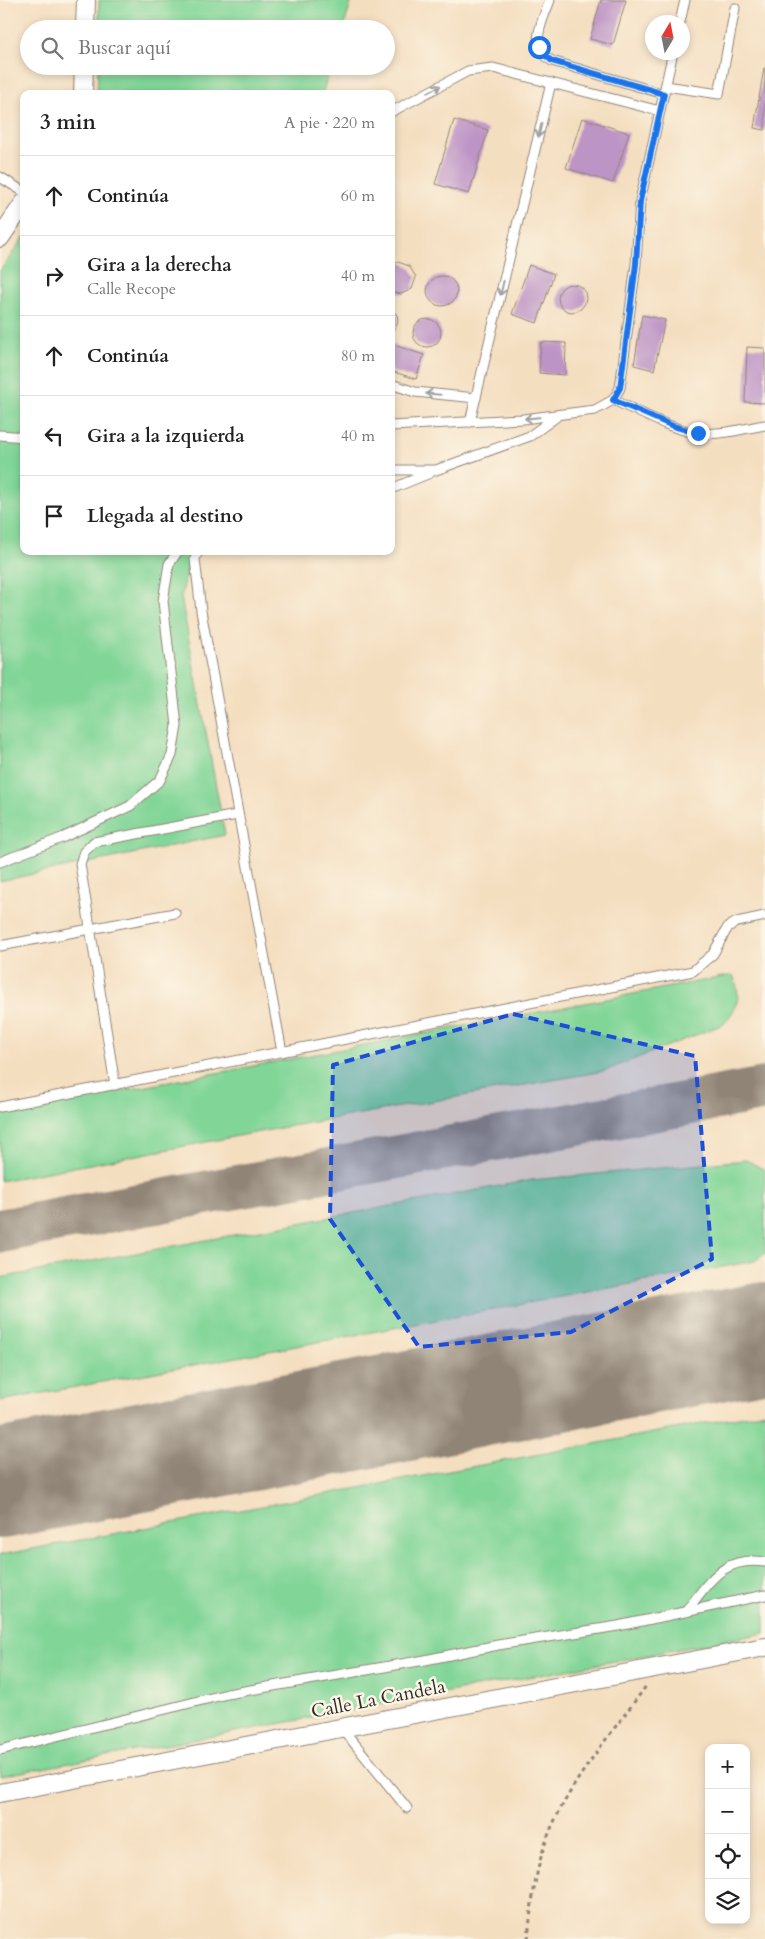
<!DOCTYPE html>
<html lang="es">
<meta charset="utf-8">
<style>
:root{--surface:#fff;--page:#f2f2f2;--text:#222;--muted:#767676;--line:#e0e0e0}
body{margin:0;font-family:Cardo,serif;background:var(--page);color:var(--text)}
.controls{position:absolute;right:15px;bottom:15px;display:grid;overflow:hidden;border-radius:10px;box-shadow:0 2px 8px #0003}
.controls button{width:45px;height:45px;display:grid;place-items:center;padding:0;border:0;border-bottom:1px solid var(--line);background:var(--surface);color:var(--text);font:25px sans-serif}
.compass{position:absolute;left:645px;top:15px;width:45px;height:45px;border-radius:50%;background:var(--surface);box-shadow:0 2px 8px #0003;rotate:10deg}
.stop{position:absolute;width:15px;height:15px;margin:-11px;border:4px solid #1a73e8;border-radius:50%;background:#fff}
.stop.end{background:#1a73e8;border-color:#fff;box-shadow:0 1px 5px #0008}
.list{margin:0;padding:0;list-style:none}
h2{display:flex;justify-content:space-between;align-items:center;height:65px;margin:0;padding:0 20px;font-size:21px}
h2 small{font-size:16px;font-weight:400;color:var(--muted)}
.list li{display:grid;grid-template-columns:32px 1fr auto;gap:15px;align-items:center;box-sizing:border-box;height:80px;padding:0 20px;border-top:1px solid var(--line)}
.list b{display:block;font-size:19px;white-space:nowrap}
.list p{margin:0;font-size:16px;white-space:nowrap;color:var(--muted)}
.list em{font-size:16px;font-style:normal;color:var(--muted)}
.icon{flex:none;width:28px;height:28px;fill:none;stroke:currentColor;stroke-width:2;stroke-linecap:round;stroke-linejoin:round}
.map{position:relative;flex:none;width:765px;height:1939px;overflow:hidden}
.search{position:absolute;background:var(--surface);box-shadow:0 2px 8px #0003;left:20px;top:20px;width:375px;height:55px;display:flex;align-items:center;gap:12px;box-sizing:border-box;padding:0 18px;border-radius:28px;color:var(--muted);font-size:19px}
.panel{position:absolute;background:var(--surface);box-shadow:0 2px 8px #0003;left:20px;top:90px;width:375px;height:465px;border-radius:10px}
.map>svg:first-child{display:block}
</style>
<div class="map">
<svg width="765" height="1939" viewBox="0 0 765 1939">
<rect width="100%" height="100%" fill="#fcf5e5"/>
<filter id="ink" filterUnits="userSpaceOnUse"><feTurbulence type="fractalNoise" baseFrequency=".02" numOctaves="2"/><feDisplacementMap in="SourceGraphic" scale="10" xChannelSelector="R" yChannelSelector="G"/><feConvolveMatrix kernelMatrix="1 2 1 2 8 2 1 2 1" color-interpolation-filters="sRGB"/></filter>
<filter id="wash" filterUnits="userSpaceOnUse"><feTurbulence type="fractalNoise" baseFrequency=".0096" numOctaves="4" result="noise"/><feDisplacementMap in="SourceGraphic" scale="20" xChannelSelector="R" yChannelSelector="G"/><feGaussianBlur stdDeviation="1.12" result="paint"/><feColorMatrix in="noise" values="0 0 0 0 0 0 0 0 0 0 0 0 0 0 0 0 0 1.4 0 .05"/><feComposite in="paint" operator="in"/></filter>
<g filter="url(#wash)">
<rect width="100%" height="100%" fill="#f4dec0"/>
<g fill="#81d597" stroke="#568061">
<path d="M99 0H352L343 29H99Z"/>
<path d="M98 66H331L322 94H97Z"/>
<path d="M24 237V551H192L181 597 225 835 0 881V271Z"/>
<path d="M733 975C742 999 738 1005 724 1024L604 1071 286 1127 0 1181V1114Z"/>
<path d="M746 1160 765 1170V1253L755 1261 0 1401V1278L532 1180Z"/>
<path d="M765 1412V1633L0 1776V1555Z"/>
</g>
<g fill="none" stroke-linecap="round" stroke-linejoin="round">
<path stroke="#908476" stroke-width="44" d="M0 1231 765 1089"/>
<path stroke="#908476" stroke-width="110" d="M0 1484 765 1337"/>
</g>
<g id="blocks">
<g fill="#bd94c6">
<path d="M601 0H626L613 45 590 39Z"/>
<path d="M764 68H765V130L754 128Z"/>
<path d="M582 118 629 133 613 183 566 168Z"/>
<path d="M454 120 488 130 469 194 435 184Z"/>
<path d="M398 262 409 266 416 277 412 289 401 294 391 292V264Z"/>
<path d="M529 265 554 274 537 323 512 314Z"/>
<circle cx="442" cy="291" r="15"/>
<circle cx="572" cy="298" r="14"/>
<path d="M391 309 397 315 398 320 397 325 391 332Z"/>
<path d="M642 315 665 320 654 370 634 365Z"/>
<circle cx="427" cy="333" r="14"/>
<path d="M541 342 566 343 565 375 539 373Z"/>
<path d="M391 344 424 355 416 379 391 371Z"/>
<path d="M747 347 765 348V403L745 402Z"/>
</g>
</g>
</g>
<g filter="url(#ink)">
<use href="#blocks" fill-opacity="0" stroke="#908476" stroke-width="1"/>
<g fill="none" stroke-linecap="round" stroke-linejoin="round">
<defs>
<g id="lane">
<path d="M550 0C545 15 531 40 543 54 545 57 549 59 552 61L664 94"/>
<path d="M680 22 685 0"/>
<path d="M666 86 719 94 735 8"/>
<path d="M391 112 468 71 493 68 660 111"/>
<path d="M0 177 24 192"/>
<path d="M391 384 415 392 476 398"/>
<path d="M613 400C639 411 672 431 700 433 722 435 743 429 765 425"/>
<path d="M470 422 551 83"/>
<path d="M391 426 523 419 595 410 613 400 620 388 636 264 640 201 673 52"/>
<path d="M0 435 24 437"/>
<path d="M391 470H436L530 436 556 417"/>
<path d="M391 489 430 473"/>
<path d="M198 551 195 559 201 611 282 1052"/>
<path d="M0 862 64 837 130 806 160 780 172 755 177 726 163 601 169 564 178 551"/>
<path d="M0 946 175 913"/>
<path d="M115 1085 80 864 84 852 94 842 237 815"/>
<path d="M0 1107 693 971 713 954 728 927 737 922 765 916"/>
<path d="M687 1610C711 1580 723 1556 765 1562"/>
<path d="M341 1727 407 1808"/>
<path d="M0 1750 227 1694 425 1660 498 1645 618 1626 765 1595"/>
</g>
<g id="street">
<path d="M85 29 86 0"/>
<path d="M83 94 84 66"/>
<path d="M0 238 24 203"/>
<path d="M0 1793 765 1647"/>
</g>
</defs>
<use href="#lane" stroke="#908476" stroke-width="11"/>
<use href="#street" stroke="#908476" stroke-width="20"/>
<path stroke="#908476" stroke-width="3" stroke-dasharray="4 4" stroke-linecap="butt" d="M528 1939C532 1897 537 1854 557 1816 580 1769 615 1729 646 1686"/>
<use href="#lane" stroke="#fff" stroke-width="9"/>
<use href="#street" stroke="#fff" stroke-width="18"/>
</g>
<defs><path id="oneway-shaft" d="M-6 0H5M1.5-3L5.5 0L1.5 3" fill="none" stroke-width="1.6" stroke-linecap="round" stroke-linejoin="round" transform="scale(1.25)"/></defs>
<g stroke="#a0a0a0">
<use href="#oneway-shaft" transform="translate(434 89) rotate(-28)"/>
<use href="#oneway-shaft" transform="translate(540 130) rotate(103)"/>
<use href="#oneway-shaft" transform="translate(502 288) rotate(103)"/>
<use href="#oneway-shaft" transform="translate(433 394) rotate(-175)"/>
<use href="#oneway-shaft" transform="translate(532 418) rotate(175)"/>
</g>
</g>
<g fill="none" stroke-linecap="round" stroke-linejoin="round" filter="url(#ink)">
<path stroke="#1a73e8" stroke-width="6" d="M539 47 543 54 552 61 664 94 640 201 636 264 620 388 613 400 673 426 698 433"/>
</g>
<path fill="#1d4ed8" fill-opacity="0.2" stroke="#1d4ed8" stroke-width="4" stroke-dasharray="10 6" stroke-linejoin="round" d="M513 1014 695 1056 712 1259 571 1332 419 1347 330 1219 333 1065Z"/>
<g text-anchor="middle" stroke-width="5" stroke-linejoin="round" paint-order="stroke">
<g font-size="19" fill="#2b2b2b" stroke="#fcf5e5">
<text transform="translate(378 1698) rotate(-11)" y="7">Calle La Candela</text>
</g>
</g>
</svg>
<div class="controls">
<button>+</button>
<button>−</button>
<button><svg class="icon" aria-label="locate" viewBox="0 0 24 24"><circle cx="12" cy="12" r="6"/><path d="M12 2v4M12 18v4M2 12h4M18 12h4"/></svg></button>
<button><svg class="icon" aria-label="layers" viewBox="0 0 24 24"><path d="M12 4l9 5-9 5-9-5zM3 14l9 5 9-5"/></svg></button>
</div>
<svg class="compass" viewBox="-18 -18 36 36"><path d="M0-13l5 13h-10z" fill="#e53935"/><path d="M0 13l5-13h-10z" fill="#767676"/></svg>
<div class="stop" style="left:539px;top:47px"></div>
<div class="stop end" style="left:698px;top:433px"></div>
<div class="search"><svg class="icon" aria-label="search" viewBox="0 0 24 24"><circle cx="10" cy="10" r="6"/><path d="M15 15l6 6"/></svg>Buscar aquí</div>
<section class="panel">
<h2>3 min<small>A pie · 220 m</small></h2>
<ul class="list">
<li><svg class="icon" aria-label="ahead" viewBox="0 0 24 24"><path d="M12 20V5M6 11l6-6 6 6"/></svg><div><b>Continúa</b></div><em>60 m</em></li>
<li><svg class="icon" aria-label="right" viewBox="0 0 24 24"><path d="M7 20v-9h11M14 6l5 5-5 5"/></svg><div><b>Gira a la derecha</b><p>Calle Recope</p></div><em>40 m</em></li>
<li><svg class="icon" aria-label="ahead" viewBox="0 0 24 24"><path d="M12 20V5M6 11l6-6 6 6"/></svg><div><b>Continúa</b></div><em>80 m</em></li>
<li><svg class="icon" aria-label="left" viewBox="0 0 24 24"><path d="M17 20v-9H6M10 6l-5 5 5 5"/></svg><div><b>Gira a la izquierda</b></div><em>40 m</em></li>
<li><svg class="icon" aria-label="arrive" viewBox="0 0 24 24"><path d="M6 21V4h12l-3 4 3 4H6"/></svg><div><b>Llegada al destino</b></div></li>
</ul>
</section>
</div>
